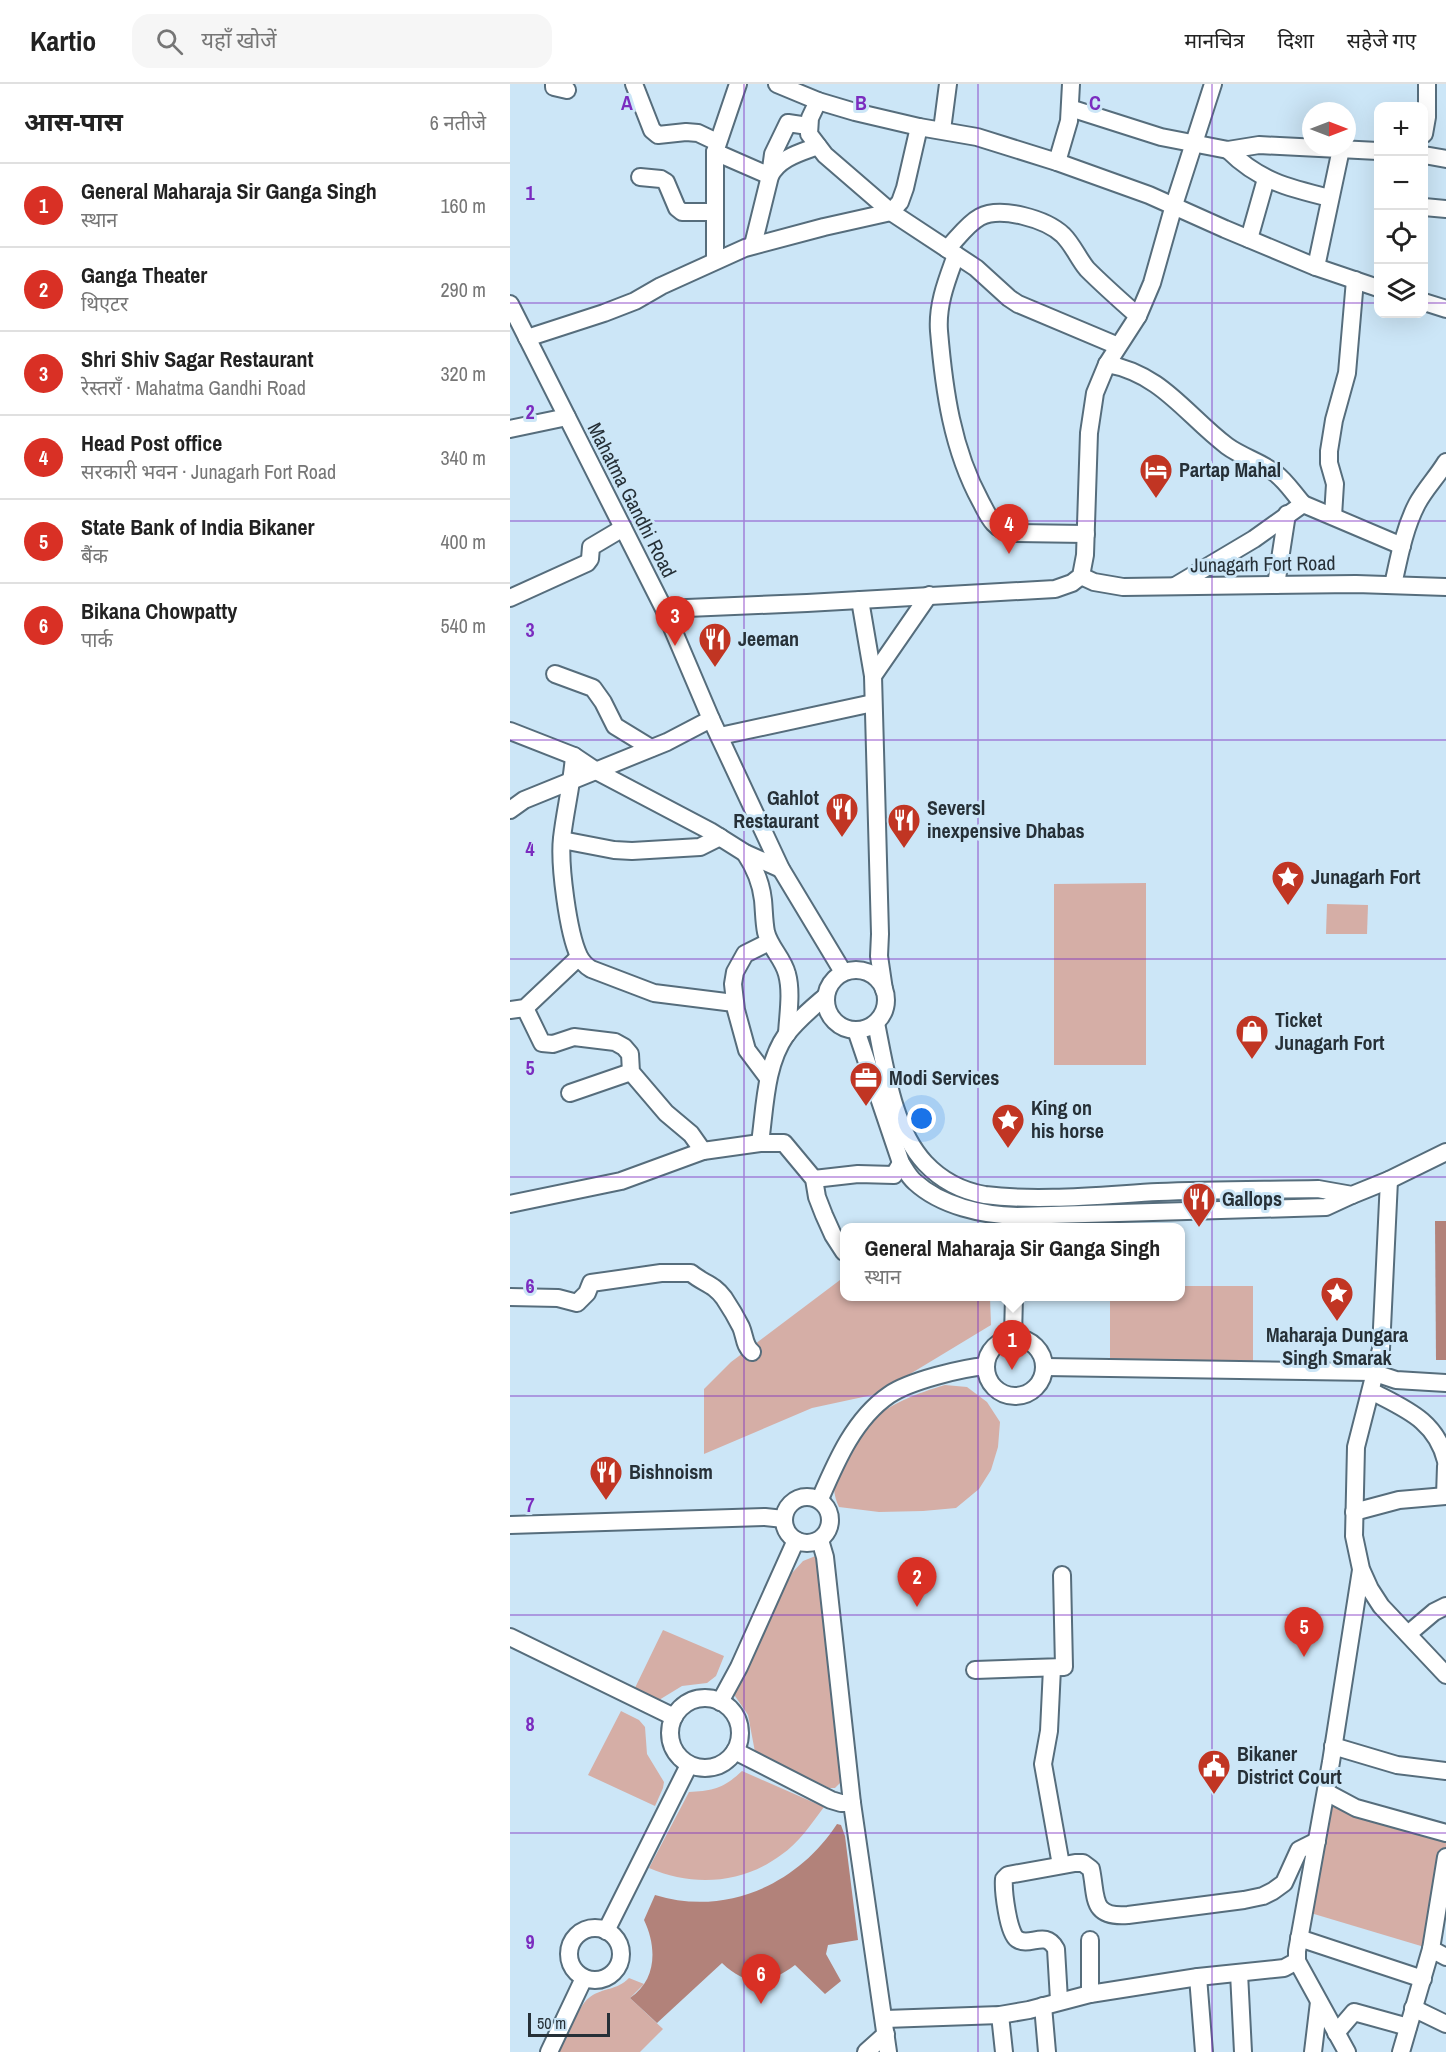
<!DOCTYPE html>
<html lang="hi">
<meta charset="utf-8">
<style>
:root{--surface:#fff;--page:#f6f6f6;--text:#222;--muted:#767676;--line:#e0e0e0;--accent:#d93025}
body{margin:0;font-family:"Archivo Narrow","Noto Sans Devanagari",sans-serif;background:var(--page);color:var(--text)}
.controls{position:absolute;right:18px;top:18px;display:grid;overflow:hidden;border-radius:12px;box-shadow:0 6px 24px #0002}
.controls button{width:54px;height:54px;display:grid;place-items:center;padding:0;border:0;border-bottom:2px solid var(--line);background:var(--surface);color:var(--text);font:30px sans-serif}
.compass{position:absolute;left:792px;top:18px;width:54px;height:54px;border-radius:50%;background:var(--surface);box-shadow:0 6px 24px #0002;rotate:90deg}
.scale{position:absolute;left:18px;bottom:15px;width:82px;box-sizing:border-box;padding-left:6px;border:3px solid #263037;border-top:0;font-size:16px;line-height:21px;white-space:nowrap;color:#263037;-webkit-text-stroke:4px #cce6f7;paint-order:stroke}
.you{position:absolute;left:412px;top:1035px;width:21px;height:21px;margin:-15px;border:4px solid #fff;border-radius:50%;background:#1a73e8;box-shadow:0 0 0 9px #1a73e833}
.badge{display:grid;place-items:center;width:39px;height:39px;border-radius:50%;background:var(--accent);color:#fff;font-size:20px;font-weight:700}
.pin{position:absolute;translate:-50% -50px;filter:drop-shadow(0 2px 3px #0008)}
.pin::after{content:'';position:absolute;top:32px;width:21px;height:18px;background:inherit;clip-path:polygon(0 0,100% 0,50% 100%)}
.popup{position:absolute;left:330px;top:1139px;width:345px;height:78px;box-sizing:border-box;display:grid;place-content:center;border-radius:12px;background:var(--surface);filter:drop-shadow(0 2px 4px #0005);font-size:20px;white-space:nowrap;color:var(--muted)}
.popup b{font-size:22px;color:var(--text)}
.popup::after{content:'';position:absolute;left:50%;top:100%;margin-left:-12px;border:12px solid transparent;border-top-color:var(--surface)}
.list{margin:0;padding:0;list-style:none}
h2{display:flex;justify-content:space-between;align-items:center;height:78px;margin:0;padding:0 24px;font-size:26px}
h2 small{font-size:20px;font-weight:400;color:var(--muted)}
.list li{display:grid;grid-template-columns:39px 1fr auto;gap:18px;align-items:center;box-sizing:border-box;height:84px;padding:0 24px;border-top:2px solid var(--line)}
.list b{display:block;font-size:22px;white-space:nowrap}
.list p{margin:0;font-size:20px;white-space:nowrap;color:var(--muted)}
.list em{font-size:20px;font-style:normal;color:var(--muted)}
.icon{flex:none;width:33px;height:33px;fill:none;stroke:currentColor;stroke-width:2;stroke-linecap:round;stroke-linejoin:round}
.map{position:relative;flex:none;width:936px;height:1968px;overflow:hidden}
header{display:flex;align-items:center;gap:36px;box-sizing:border-box;height:84px;padding:0 30px;background:var(--surface);border-bottom:2px solid var(--line)}
header strong{font-size:28px}
nav{display:flex;gap:33px;margin-inline-start:auto;font-size:21px}
.search{width:420px;height:54px;background:var(--page);display:flex;align-items:center;gap:15px;box-sizing:border-box;padding:0 21px;border-radius:18px;color:var(--muted);font-size:22px}
main{display:flex}
aside{flex:1;background:var(--surface)}
.map>svg:first-child{display:block}
</style>
<header>
<strong>Kartio</strong>
<div class="search"><svg class="icon" aria-label="search" viewBox="0 0 24 24"><circle cx="10" cy="10" r="6"/><path d="M15 15l6 6"/></svg>यहाँ खोजें</div>
<nav><a>मानचित्र</a><a>दिशा</a><a>सहेजे गए</a></nav>
</header>
<main>
<aside>
<h2>आस-पास<small>6 नतीजे</small></h2>
<ul class="list">
<li><span class="badge">1</span><div><b>General Maharaja Sir Ganga Singh</b><p>स्थान</p></div><em>160 m</em></li>
<li><span class="badge">2</span><div><b>Ganga Theater</b><p>थिएटर</p></div><em>290 m</em></li>
<li><span class="badge">3</span><div><b>Shri Shiv Sagar Restaurant</b><p>रेस्तराँ · Mahatma Gandhi Road</p></div><em>320 m</em></li>
<li><span class="badge">4</span><div><b>Head Post office</b><p>सरकारी भवन · Junagarh Fort Road</p></div><em>340 m</em></li>
<li><span class="badge">5</span><div><b>State Bank of India Bikaner</b><p>बैंक</p></div><em>400 m</em></li>
<li><span class="badge">6</span><div><b>Bikana Chowpatty</b><p>पार्क</p></div><em>540 m</em></li>
</ul>
</aside>
<div class="map">
<svg width="936" height="1968" viewBox="0 0 936 1968">
<rect width="100%" height="100%" fill="#cce6f7"/>
<g fill="#d5aea6">
<path d="M636 799V981H544V800Z"/>
<path d="M817 820 858 821 857 850H816Z"/>
<path d="M334 1193V1212L480 1213 481 1241 367 1310 302 1324 194 1370V1305L221 1278Z"/>
<path d="M670 1202H743V1284H600V1213L670 1212Z"/>
<path d="M435 1301 457 1303 477 1318 490 1338 488 1363 481 1386 469 1405 446 1424 413 1427 369 1428 329 1423C319 1401 326 1392 338 1372 344 1362 349 1348 357 1340 378 1320 408 1309 435 1301Z"/>
<path d="M308 1471 333 1696 325 1704H319L245 1668 238 1631 225 1612 224 1607 257 1532 282 1489 293 1477Z"/>
<path d="M153 1546 214 1572 206 1592 197 1599 172 1602 149 1616 142 1617 123 1608Z"/>
<path d="M111 1627 129 1636 135 1643 137 1670 154 1698 153 1704 145 1722 78 1691Z"/>
<path d="M232 1687 314 1723C301 1740 289 1759 271 1771 232 1800 183 1803 139 1784L179 1708C203 1707 214 1704 232 1687Z"/>
<path d="M816 1708 936 1749V1785L921 1865 794 1827Z"/>
<path d="M119 1894 134 1900 120 1914 153 1945 130 1968H49C57 1954 68 1921 80 1913 94 1903 106 1907 119 1894Z"/>
</g>
<g fill="#b2827a">
<path d="M925 1137H936V1276H926Z"/>
<path d="M327 1740 331 1741 335 1752 348 1856 318 1861 316 1870 331 1897 315 1910 285 1881C258 1901 237 1903 212 1879L147 1939 120 1914C147 1896 147 1863 134 1836L145 1811C216 1833 288 1800 327 1740Z"/>
</g>
<g fill="none" stroke-linecap="round" stroke-linejoin="round">
<defs>
<g id="minor">
<path d="M44 0V3L57 6"/>
<path d="M124 0 142 46 148 51 176 48 188 49 207 58"/>
<path d="M267 0 308 17 345 28 409 43 467 53 547 78 639 111 715 145 806 183 868 204"/>
<path d="M308 17 300 34 299 50 315 71 381 128 466 184 499 214 508 220 608 262"/>
<path d="M560 24 651 53 718 66 749 61 868 67"/>
<path d="M432 46 438 0"/>
<path d="M914 50 917 33V0"/>
<path d="M718 66C749 97 779 104 820 114"/>
<path d="M205 68 260 92 263 70 278 39 298 42"/>
<path d="M914 71 936 75"/>
<path d="M547 78 559 37 561 0"/>
<path d="M130 93 151 95 156 98 167 124 172 128H205"/>
<path d="M914 123 936 125"/>
<path d="M739 155 756 95"/>
<path d="M243 161 260 92C269 74 289 69 308 62"/>
<path d="M437 165C447 155 457 140 470 133 491 122 536 135 553 151 563 161 568 174 577 185 593 201 611 217 628 232"/>
<path d="M446 171C437 196 427 220 429 247 434 306 442 365 471 418 479 433 483 445 502 449L576 450"/>
<path d="M205 176V68L228 0"/>
<path d="M806 183 831 65"/>
<path d="M914 218 936 225"/>
<path d="M0 220 155 527 201 635 271 785 333 888"/>
<path d="M17 254 94 229 125 217 151 202 235 164 314 143 381 128 390 118 395 104 409 43"/>
<path d="M597 280C652 290 676 331 717 362 732 373 751 378 765 389 776 397 784 410 793 420"/>
<path d="M0 345 57 333"/>
<path d="M823 432 825 400 819 379V367L824 336 837 289 845 196"/>
<path d="M571 492 584 498 613 503 846 500 936 503"/>
<path d="M766 501 777 430"/>
<path d="M883 501C889 474 894 445 907 420 915 405 927 393 936 378"/>
<path d="M665 502 744 455 793 420 892 462"/>
<path d="M0 514 77 479 80 475 81 463 113 444"/>
<path d="M350 516 363 592 370 850 369 872 374 906"/>
<path d="M155 527 177 524 297 519 545 505 562 499 571 492 575 471 579 349 585 309 597 280 628 232 642 199 664 121 703 0"/>
<path d="M45 590 83 604 93 618 105 642 141 664"/>
<path d="M363 592 419 511"/>
<path d="M0 647 64 672 88 688 200 747 235 769 271 785"/>
<path d="M210 652 363 619"/>
<path d="M64 672C62 700 55 727 52 754 49 780 58 849 69 872 72 878 76 882 81 885L144 909 224 919"/>
<path d="M0 726 14 716 157 658 201 635"/>
<path d="M52 756 104 766 122 767 190 763 210 753"/>
<path d="M235 769C245 784 251 798 253 816 254 826 254 838 256 848 260 864 273 874 277 890 282 908 278 931 277 950"/>
<circle cx="346" cy="916" r="30"/>
<path d="M15 924 32 959 43 960 64 953 105 958 114 963 120 970 121 988 156 1029 181 1050 193 1067"/>
<path d="M0 926 15 924 69 873"/>
<path d="M366 939C375 983 383 1045 415 1079 431 1096 452 1107 475 1111 529 1118 593 1111 648 1108 701 1106 755 1106 808 1105L842 1111 879 1096 936 1068"/>
<path d="M346 946 391 1079C395 1085 399 1093 405 1098 431 1122 473 1131 507 1132L816 1123 842 1111"/>
<path d="M258 994 237 966 226 926 223 900 225 888 235 870 259 858"/>
<path d="M60 1009 121 988"/>
<path d="M250 1059C255 1024 255 981 276 951 287 936 302 924 316 912"/>
<path d="M304 1095 348 1090 384 1091 391 1079"/>
<path d="M879 1096 871 1265 846 1363 844 1452 851 1485 860 1505 871 1522 936 1591"/>
<path d="M0 1120 111 1097 193 1067 250 1059H274L304 1095 307 1113 314 1131 323 1151 334 1168"/>
<path d="M0 1213 48 1214 67 1219 77 1209 81 1199 151 1189H181C194 1200 203 1199 214 1214 220 1223 226 1233 231 1243 235 1252 234 1262 242 1268"/>
<path d="M503 1253 504 1212"/>
<circle cx="505" cy="1283" r="29"/>
<path d="M535 1283 862 1288 886 1296 936 1299"/>
<path d="M861 1307C895 1325 926 1336 936 1377"/>
<path d="M935 1412 936 1382"/>
<circle cx="297" cy="1436" r="23"/>
<path d="M310 1415C326 1378 344 1335 379 1311 399 1297 452 1284 476 1282"/>
<path d="M844 1428 889 1416 936 1412"/>
<path d="M0 1441 255 1433 274 1435"/>
<path d="M310 1456 315 1473 342 1719 378 1968"/>
<path d="M898 1550 924 1528 936 1522"/>
<path d="M0 1553 164 1633"/>
<path d="M542 1584 539 1647 533 1680 551 1781"/>
<path d="M465 1586 554 1583 552 1491"/>
<circle cx="195" cy="1649" r="35"/>
<path d="M210 1618 229 1583 286 1456"/>
<path d="M823 1662 887 1681 936 1687"/>
<path d="M225 1667 321 1716 331 1719H342"/>
<path d="M816 1708 846 1724 936 1749"/>
<circle cx="85" cy="1870" r="26"/>
<path d="M96 1847 179 1681"/>
<path d="M789 1854 913 1895"/>
<path d="M580 1856V1910"/>
<path d="M921 1865 936 1873"/>
<path d="M729 1889 733 1968"/>
<path d="M688 1893 694 1968"/>
<path d="M549 1916 546 1865C535 1845 520 1864 507 1855 498 1849 493 1806 494 1795L498 1791 565 1779H573L581 1785C587 1813 580 1834 618 1831L734 1816 753 1812 763 1807 774 1799 789 1766 807 1757"/>
<path d="M533 1922 537 1968"/>
<path d="M903 1924 936 1940"/>
<path d="M490 1931 494 1968"/>
<path d="M375 1935 490 1931 519 1926 580 1910 688 1893 774 1884 787 1877"/>
<path d="M826 1949 844 1928 898 1943"/>
<path d="M39 1968 74 1894"/>
<path d="M356 1968 376 1950"/>
<path d="M803 1968 809 1918"/>
<path d="M837 1968 787 1877V1867L821 1678 851 1486"/>
<path d="M891 1968 921 1865 936 1773"/>
</g>
</defs>
<use href="#minor" stroke="#566d7c" stroke-width="20"/>
<use href="#minor" stroke="#fff" stroke-width="16"/>
</g>
<path fill="none" stroke="#7b2cbf" stroke-width="1.5" stroke-opacity="0.55" d="M234 0V1968M468 0V1968M702 0V1968M0 219H868M914 219H936M0 437H936M0 656H936M0 875H936M0 1093H936M0 1312H936M0 1531H936M0 1749H936"/>
<defs>
<symbol id="hotel-pin" viewBox="-11 -11 22 30"><path d="M0 17L-7.5 6A9.5 9.5 0 1 1 7.5 6Z" fill="#c13523" stroke="#cce6f7"/><path d="M-6-4.5h1.5V1H6V5H4.5V3h-9V5H-6ZM-4 0a1.8 1.8 0 1 1 3.6 0ZM.5 0V-2.5h3Q6-2.5 6 0Z" fill="#fff"/></symbol>
<symbol id="restaurant-pin" viewBox="-11 -11 22 30"><path d="M0 17L-7.5 6A9.5 9.5 0 1 1 7.5 6Z" fill="#c13523" stroke="#cce6f7"/><path d="M-5-6h1v4h1v-4h1v4h1v-4h1v5L-1.5 .5V6h-2V.5L-5-1ZM5-6V6H3V1.5H1.5Q1.5-4 5-6Z" fill="#fff"/></symbol>
<symbol id="sight-pin" viewBox="-11 -11 22 30"><path d="M0 17L-7.5 6A9.5 9.5 0 1 1 7.5 6Z" fill="#c13523" stroke="#cce6f7"/><path d="M0-6L1.8-2.2L6-1.7L2.9 1.2L3.7 5.4L0 3.3L-3.7 5.4L-2.9 1.2L-6-1.7L-1.8-2.2Z" fill="#fff"/></symbol>
<symbol id="shop-pin" viewBox="-11 -11 22 30"><path d="M0 17L-7.5 6A9.5 9.5 0 1 1 7.5 6Z" fill="#c13523" stroke="#cce6f7"/><path d="M-5-2.5h2.3a2.7 3.5 0 0 1 5.4 0H5L5.5 6h-11ZM-1.5-2.5h3a1.5 2.3 0 0 0-3 0Z" fill="#fff"/></symbol>
<symbol id="office-pin" viewBox="-11 -11 22 30"><path d="M0 17L-7.5 6A9.5 9.5 0 1 1 7.5 6Z" fill="#c13523" stroke="#cce6f7"/><path d="M-6-3h4V-5.5h4V-3h4V5H-6ZM-1-4.5V-3h2v-1.5ZM-6 0V1H6V0Z" fill="#fff"/></symbol>
<symbol id="civic-pin" viewBox="-11 -11 22 30"><path d="M0 17L-7.5 6A9.5 9.5 0 1 1 7.5 6Z" fill="#c13523" stroke="#cce6f7"/><path d="M-.6-6.5H3V-4.5H.6V-3L4-1V1h2V6H-6V1h2V-1L-.6-3ZM-1.2 2.5V6h2.4V2.5Z" fill="#fff"/></symbol>
</defs>
<g fill-rule="evenodd">
<use href="#hotel-pin" x="627" y="367" width="38" height="52"/>
<use href="#restaurant-pin" x="186" y="536" width="38" height="52"/>
<use href="#restaurant-pin" x="313" y="706" width="38" height="52"/>
<use href="#restaurant-pin" x="375" y="717" width="38" height="52"/>
<use href="#sight-pin" x="759" y="774" width="38" height="52"/>
<use href="#shop-pin" x="723" y="928" width="38" height="52"/>
<use href="#office-pin" x="337" y="975" width="38" height="52"/>
<use href="#sight-pin" x="479" y="1017" width="38" height="52"/>
<use href="#restaurant-pin" x="670" y="1096" width="38" height="52"/>
<use href="#sight-pin" x="808" y="1190" width="38" height="52"/>
<use href="#restaurant-pin" x="77" y="1369" width="38" height="52"/>
<use href="#civic-pin" x="685" y="1663" width="38" height="52"/>
</g>
<g text-anchor="middle" stroke-width="6" stroke-linejoin="round" paint-order="stroke">
<g font-size="20" font-weight="bold" fill="#263037" stroke="#cce6f7" text-anchor="start">
<text x="669" y="393">Partap Mahal</text>
<text x="228" y="562">Jeeman</text>
<text x="309" y="721" text-anchor="end">Gahlot<tspan x="309" dy="23">Restaurant</tspan></text>
<text x="417" y="731">Seversl<tspan x="417" dy="23">inexpensive Dhabas</tspan></text>
<text x="801" y="800">Junagarh Fort</text>
<text x="765" y="943">Ticket<tspan x="765" dy="23">Junagarh Fort</tspan></text>
<text x="379" y="1001">Modi Services</text>
<text x="521" y="1031">King on<tspan x="521" dy="23">his horse</tspan></text>
<text x="712" y="1122">Gallops</text>
<text x="827" y="1258" text-anchor="middle">Maharaja Dungara<tspan x="827" dy="23">Singh Smarak</tspan></text>
<text x="119" y="1395">Bishnoism</text>
<text x="727" y="1677">Bikaner<tspan x="727" dy="23">District Court</tspan></text>
</g>
<g font-size="20" fill="#263037" stroke="#cce6f7">
<text transform="translate(122 416) rotate(63)" y="7">Mahatma Gandhi Road</text>
<text transform="translate(753 480) rotate(-1)" y="7">Junagarh Fort Road</text>
</g>
</g>
<g font-size="20" text-anchor="middle" font-weight="bold" fill="#7b2cbf" stroke="#cce6f7" stroke-width="6" stroke-linejoin="round" paint-order="stroke">
<text x="117" y="26">A</text>
<text x="351" y="26">B</text>
<text x="585" y="26">C</text>
<text x="20" y="116">1</text>
<text x="20" y="335">2</text>
<text x="20" y="553">3</text>
<text x="20" y="772">4</text>
<text x="20" y="991">5</text>
<text x="20" y="1209">6</text>
<text x="20" y="1428">7</text>
<text x="20" y="1647">8</text>
<text x="20" y="1865">9</text>
</g>
</svg>
<div class="controls">
<button>+</button>
<button>−</button>
<button><svg class="icon" aria-label="locate" viewBox="0 0 24 24"><circle cx="12" cy="12" r="6"/><path d="M12 2v4M12 18v4M2 12h4M18 12h4"/></svg></button>
<button><svg class="icon" aria-label="layers" viewBox="0 0 24 24"><path d="M12 4l9 5-9 5-9-5zM3 14l9 5 9-5"/></svg></button>
</div>
<svg class="compass" viewBox="-18 -18 36 36"><path d="M0-13l5 13h-10z" fill="#e53935"/><path d="M0 13l5-13h-10z" fill="#767676"/></svg>
<div class="scale">50 m</div>
<div class="you"></div>
<div class="pin badge" style="left:502px;top:1286px">1</div>
<div class="popup"><b>General Maharaja Sir Ganga Singh</b>स्थान</div>
<div class="pin badge" style="left:407px;top:1523px">2</div>
<div class="pin badge" style="left:165px;top:562px">3</div>
<div class="pin badge" style="left:499px;top:470px">4</div>
<div class="pin badge" style="left:794px;top:1573px">5</div>
<div class="pin badge" style="left:251px;top:1920px">6</div>
</div>
</main>
